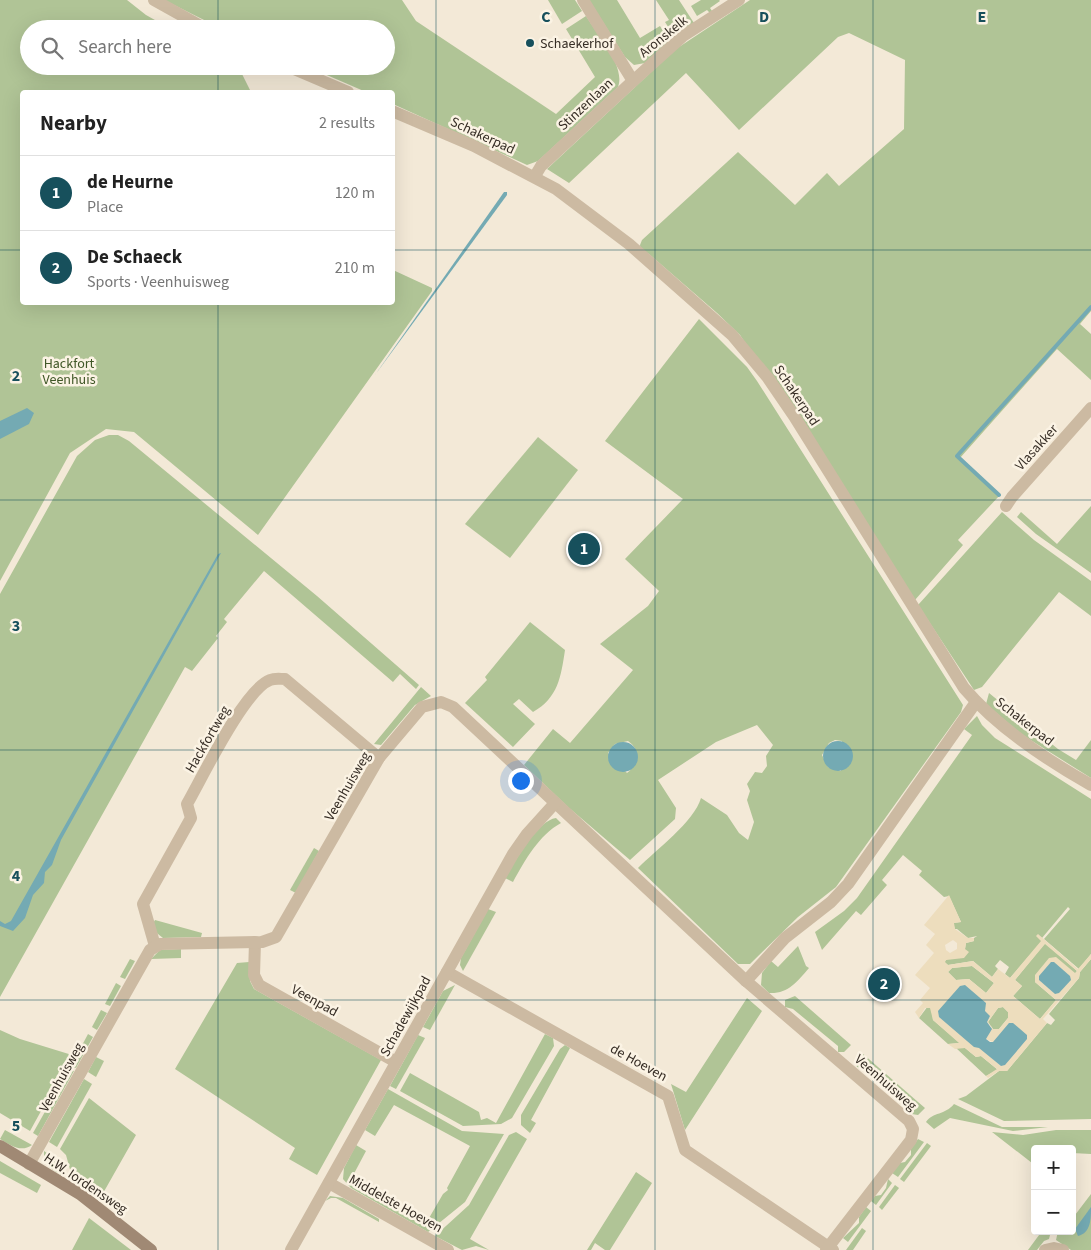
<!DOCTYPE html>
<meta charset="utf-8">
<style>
:root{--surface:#fff;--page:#f2f2f2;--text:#222;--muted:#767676;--line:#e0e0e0;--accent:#17505c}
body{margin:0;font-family:"Source Sans 3",sans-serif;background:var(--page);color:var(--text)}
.controls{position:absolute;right:15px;bottom:15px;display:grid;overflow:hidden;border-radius:5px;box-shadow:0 5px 20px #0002}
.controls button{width:45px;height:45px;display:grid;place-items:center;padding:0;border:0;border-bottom:1px solid var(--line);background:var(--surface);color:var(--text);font:25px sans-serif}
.you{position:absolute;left:520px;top:780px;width:18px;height:18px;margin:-12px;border:4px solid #fff;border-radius:50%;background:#1a73e8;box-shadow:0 0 0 8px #1a73e833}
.badge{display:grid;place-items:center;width:32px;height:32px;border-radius:50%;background:var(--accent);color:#fff;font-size:16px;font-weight:700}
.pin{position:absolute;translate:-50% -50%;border:2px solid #fff;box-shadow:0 1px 5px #0006}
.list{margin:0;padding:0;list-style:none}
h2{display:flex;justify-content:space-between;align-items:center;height:65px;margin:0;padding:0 20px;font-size:21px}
h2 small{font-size:16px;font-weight:400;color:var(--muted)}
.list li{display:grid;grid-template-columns:32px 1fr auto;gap:15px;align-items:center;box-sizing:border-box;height:75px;padding:0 20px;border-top:1px solid var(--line)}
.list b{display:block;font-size:19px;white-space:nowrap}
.list p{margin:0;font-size:16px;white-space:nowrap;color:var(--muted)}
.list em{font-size:16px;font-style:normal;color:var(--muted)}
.icon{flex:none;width:28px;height:28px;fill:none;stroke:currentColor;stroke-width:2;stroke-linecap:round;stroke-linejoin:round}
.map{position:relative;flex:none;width:1091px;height:1250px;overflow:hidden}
.search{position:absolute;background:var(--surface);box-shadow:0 5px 20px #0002;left:20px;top:20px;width:375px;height:55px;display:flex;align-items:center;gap:12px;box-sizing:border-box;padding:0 18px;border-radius:28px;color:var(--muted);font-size:19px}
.panel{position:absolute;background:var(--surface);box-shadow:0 5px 20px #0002;left:20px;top:90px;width:375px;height:215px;border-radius:5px}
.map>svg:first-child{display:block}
</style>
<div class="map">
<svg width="1091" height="1250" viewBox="0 0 1091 1250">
<rect width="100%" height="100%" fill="#f3e9d7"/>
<g fill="#b0c496" fill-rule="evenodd">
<path d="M0 0H127L146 15 171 29H29V66H238L251 92H22V302H392L393 270 432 288V291L258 535 134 432 106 429 70 453 0 581Z"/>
<path d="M164 0H402L416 21 556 114 595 77 566 29 586 16C597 34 626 66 618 87L538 161 527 165 393 104 392 92H366L306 66H386V29H222Z"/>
<path d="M548 0H575L582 11 562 24Z"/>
<path d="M589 0H617L640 38 660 26 669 41 645 63 634 65 625 57Z"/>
<path d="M656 0H679L694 23 674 36 665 22 669 20Z"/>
<path d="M701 0H719L720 1 710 8 712 11 710 13 707 10 697 16 691 6Z"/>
<path d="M750 0H1091V311L1080 324 1091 334V380L1057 349 960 458 1000 495 958 540 963 545 915 600 740 335 717 313 649 254 641 251 640 245 642 240 738 152 795 205 827 173 839 186 904 129 905 60 849 33 838 37 739 130 686 73 569 183 547 169 676 49Z"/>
<path d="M699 319 747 367 757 381 963 705 961 712 836 887 798 917 750 964H738L638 868C656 850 694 822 701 798L727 815 739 833 748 840 754 822 747 800 750 791 747 784 755 772 762 773 767 766 766 756 773 745 757 725 716 742 658 780 676 808 675 819 630 860 568 807 524 765 553 729 570 743 633 670 600 644 648 606 659 591 625 559 683 499 605 441ZM835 740 842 741 841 771 828 767 822 755 829 743ZM628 741C641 750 639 764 627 773L608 753 615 744Z"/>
<path d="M109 435H118L129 441 317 596 419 685 416 689 400 674 393 682 264 571 224 619 227 622 216 636 218 638 192 671 185 667 0 997V594L77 456 95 440Z"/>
<path d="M538 437 578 470 510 558 465 524Z"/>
<path d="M1091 506V573L1036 534 1017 517 1021 512 1057 544Z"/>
<path d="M1002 512 1034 540 1091 581V616L1059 592 982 687 974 690 918 605Z"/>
<path d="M530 622 565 650C561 677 558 698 533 712L519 699 513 704 535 724 513 747 465 703 487 680 485 677Z"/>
<path d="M421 687 431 696 415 705 381 745 374 744Z"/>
<path d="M989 693 1058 749 1076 760 1091 740V778L1021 734 986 704Z"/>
<path d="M977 716 982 725 995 738 1091 799V954L1079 969 1044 939 1070 909 1068 907 1042 938 1038 935 1042 941 1010 978 1005 974 1009 967 1000 960 995 966 998 969 992 977 973 961 948 965 944 962 946 960 965 949 966 943 974 941V938L977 936 968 938 957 929H955L953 923 961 922 949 896 944 897 919 875 922 871 903 855 882 880 887 885 861 915 856 911 822 950 815 932 844 911 857 898 972 735 964 729Z"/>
<path d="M349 785 354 788 345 803 337 799 342 790 346 791Z"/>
<path d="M556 818 561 823C539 835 525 860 513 882L505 878C516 861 536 821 556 818Z"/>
<path d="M314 848 319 851 296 893 290 890Z"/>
<path d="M488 909 496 912 463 971 460 965 461 958Z"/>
<path d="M155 920 202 933 201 937 163 938 153 930 152 925Z"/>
<path d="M1045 943 1077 971 1075 974 1035 982 1056 1000 1040 1019 1013 996 1022 986 1015 980Z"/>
<path d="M798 946 806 966 809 968C797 982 788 994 769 993L761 985 762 973 771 961 778 967Z"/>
<path d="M181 949V958L151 959 160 950Z"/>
<path d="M130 959 135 961 125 979 120 977Z"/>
<path d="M1091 959V1119L1004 1121 958 1099 966 1096 999 1071H1007L1047 1023 1051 1025 1055 1020 1049 1014 1079 978 1080 972Z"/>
<path d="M249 962 250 981 254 989 381 1060 317 1175 289 1159 295 1148 175 1069 237 963Z"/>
<path d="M972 966 994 983 986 993 969 979 956 980 948 972 952 968Z"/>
<path d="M116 983 121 986 110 1006 105 1004Z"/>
<path d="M455 985 430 1030 423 1027 443 991Z"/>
<path d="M795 996 851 1045 844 1052H838V1046L793 1009 785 1007V1000Z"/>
<path d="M747 998 762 1011 685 1130 671 1084 686 1092Z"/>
<path d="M928 1006 932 1009 933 1020 960 1043 948 1044 919 1018Z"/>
<path d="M1003 1007 1008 1012V1018L999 1029H993L988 1022 998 1008Z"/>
<path d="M101 1010 107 1013 97 1030 92 1027Z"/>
<path d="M0 1030 20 1039 72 1055 30 1131 0 1113Z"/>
<path d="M88 1034 93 1037 76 1068 71 1066Z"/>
<path d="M545 1034 553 1038 554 1046 512 1118 501 1124 463 1126 400 1091 410 1073 479 1112 481 1120 487 1118 496 1123Z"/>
<path d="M418 1035 425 1038 396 1089 390 1086Z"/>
<path d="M565 1045 570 1048 531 1120 536 1123 530 1133 521 1125V1115L560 1049Z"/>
<path d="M956 1048H965L976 1057 981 1056 998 1070 986 1076Z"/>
<path d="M862 1053 918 1102 925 1108 918 1115 912 1114 908 1106 863 1068 857 1067 856 1062Z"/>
<path d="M96 1057 104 1061 96 1077 88 1072Z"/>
<path d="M69 1069 74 1071 38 1136 33 1133Z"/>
<path d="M84 1079 92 1084 57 1147 49 1142Z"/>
<path d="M388 1089 462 1131 504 1134 465 1202 428 1232 351 1188 343 1179 344 1168 356 1145 366 1151 349 1183 425 1225 443 1194 448 1190 447 1188 470 1146 394 1105 375 1136 365 1130Z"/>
<path d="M89 1098 136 1135 102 1195 71 1173 66 1155 60 1149Z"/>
<path d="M954 1104 1002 1127H1048L1013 1131 950 1118 934 1129 926 1122C933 1112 945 1115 954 1104Z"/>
<path d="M5 1130 32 1145C21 1153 10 1145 0 1139Z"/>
<path d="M1056 1130H1091V1154L1072 1153V1149H1035V1160L1032 1163 992 1132 1023 1135Z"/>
<path d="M516 1132 527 1139 470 1239 489 1250 476 1246 462 1250 435 1236 469 1205 509 1135Z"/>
<path d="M918 1139 924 1142 898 1177 892 1173 900 1163 905 1162 911 1155V1149Z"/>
<path d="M927 1143 931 1146 904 1182 900 1179Z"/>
<path d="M44 1151 58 1161 61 1175C51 1169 43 1164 44 1151Z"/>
<path d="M0 1161 41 1185 37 1193 0 1173Z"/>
<path d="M636 1172 652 1183 610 1250H605L595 1243 591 1250H587Z"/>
<path d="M888 1179 892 1183 876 1205 871 1201 875 1196 881 1195 886 1188Z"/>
<path d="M895 1185 899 1188 882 1210 879 1207Z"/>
<path d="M1091 1194V1250H1071L1056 1240 1058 1231H1072V1219Z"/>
<path d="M330 1196 343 1198 379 1219V1222L336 1198H331L325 1201Z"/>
<path d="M866 1207 871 1211 848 1242 843 1238 859 1223V1217Z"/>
<path d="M89 1218 131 1250H72Z"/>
<path d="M862 1228 866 1231 853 1250H846Z"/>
<path d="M1042 1231H1051L1049 1239 1044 1241 1037 1250H1028Z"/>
</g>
<path fill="#edddbd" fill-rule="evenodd" d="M949 895 961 922 954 923 955 929 968 938H974V941L966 943 965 949 969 952 964 958 946 960 945 962 948 965 973 961 992 977 998 969 1010 978 1041 941 1036 936 1038 934 1078 969 1091 954V959L1080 972 1079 978 1043 1019 1047 1023 1007 1071H999L988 1078 986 1076 997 1069 981 1056 976 1057 965 1048 955 1049 948 1044 959 1043 933 1020 930 1008H925L919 1018 915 1012 923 1003 920 1000 930 988 915 975 934 953 926 945 935 934 924 925ZM953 940 957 943V949L950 953 946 950 945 945ZM1045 944 1077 971 1075 973 1056 957 1049 958 1035 975V982L1056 1000 1040 1019 1013 996 1022 986 1015 980ZM972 966 994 983 986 993 969 979 956 980 948 972 952 968ZM966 986 984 1011 987 1022 992 1027 986 1039 993 1042 1001 1066 979 1047ZM1003 1007 1008 1012V1018L999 1029H993L988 1022 998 1008Z"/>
<g fill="#74aab3">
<path d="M504 192H507V195L375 375Z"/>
<path d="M27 408 34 413 29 424 0 439V421Z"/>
<path d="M221 553 61 840 52 865 45 872 44 883 33 895 25 918 13 931 0 926V921L5 924 11 921 218 554Z"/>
<circle cx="838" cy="756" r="15"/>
<circle cx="623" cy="757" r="15"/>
<path d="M1051 962H1054L1070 976 1071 980 1059 993 1055 994 1039 980V976Z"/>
<path d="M965 985 986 1003 985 1011 990 1016 987 1022 992 1029 986 1039 990 1042H993L1009 1023H1013L1027 1035V1039L1005 1065 1001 1066 979 1048 974 1047 939 1017 938 1011 960 986Z"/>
<path d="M1091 1207C1091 1218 1091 1233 1078 1236L1075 1229Z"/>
</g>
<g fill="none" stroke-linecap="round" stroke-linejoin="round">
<path stroke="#74aab3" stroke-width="4" d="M999 495 957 456 1091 307"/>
<g stroke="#ccbaa2" stroke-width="12">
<path d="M154 0 206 29"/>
<path d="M287 66 348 92"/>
<path d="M633 81 683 36 739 0"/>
<path d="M392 111 474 146 556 189 629 244 732 335 768 378 794 416 964 688C998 728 1045 759 1091 785"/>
<path d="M535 176 541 166 633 81 583 0"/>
<path d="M1006 506 1012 497 1091 408"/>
<path d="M255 942 254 975 259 985 396 1062"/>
<path d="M155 946 143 904 191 818 187 804C202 778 244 690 270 680 275 678 280 679 285 679L379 758"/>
<path d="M447 972 668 1096 685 1150 833 1250"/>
<path d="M746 981 785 938 831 902 848 884 976 702"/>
<path d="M29 1164 150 950 160 944 262 942 276 937 379 758 422 707 441 702 453 707 746 981 909 1121 913 1129 911 1140 826 1250"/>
<path d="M329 1183 448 1250"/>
<path d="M291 1250 513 854 527 834 555 803"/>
<path d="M1045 1250 1054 1248 1063 1250"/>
</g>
<path stroke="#a08974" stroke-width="12" d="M0 1146 80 1194 151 1250"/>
</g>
<path fill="none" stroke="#17505c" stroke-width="1" stroke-opacity="0.55" d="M218 0V29M436 0V1250M655 0V1250M873 0V1250M218 66V92M0 250H22M392 250H1091M218 302V1250M0 500H1091M0 750H1091M0 1000H1091"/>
<circle fill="#17505c" stroke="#fbf3e4" stroke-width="2" cx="530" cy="43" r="5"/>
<g text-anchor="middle" stroke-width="5" stroke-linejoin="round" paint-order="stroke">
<g font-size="14" fill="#362d25" stroke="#fbf3e4">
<text transform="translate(663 36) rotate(-39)" y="5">Aronskelk</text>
<text transform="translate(585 104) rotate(-43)" y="5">Stinzenlaan</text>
<text transform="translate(483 135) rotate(25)" y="5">Schakerpad</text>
<text transform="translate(797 395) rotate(56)" y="5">Schakerpad</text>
<text transform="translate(1036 447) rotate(-48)" y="5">Vlasakker</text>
<text transform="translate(1025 721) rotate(38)" y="5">Schakerpad</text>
<text transform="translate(207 739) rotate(-60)" y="5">Hackfortweg</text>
<text transform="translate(347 786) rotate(-60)" y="5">Veenhuisweg</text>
<text transform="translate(315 1000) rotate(29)" y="5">Veenpad</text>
<text transform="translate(405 1016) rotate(-61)" y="5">Schadewijkpad</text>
<text transform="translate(639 1062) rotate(29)" y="5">de Hoeven</text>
<text transform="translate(61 1077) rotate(-61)" y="5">Veenhuisweg</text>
<text transform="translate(886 1082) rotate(41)" y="5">Veenhuisweg</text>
<text transform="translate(86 1183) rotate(34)" y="5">H.W. Iordensweg</text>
<text transform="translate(396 1203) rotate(29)" y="5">Middelste Hoeven</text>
</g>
<g font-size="14" fill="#362d25" stroke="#fbf3e4" text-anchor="start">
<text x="540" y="48">Schaekerhof</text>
</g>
<g font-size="14" fill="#405727" stroke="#fbf3e4">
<text x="69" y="368">Hackfort<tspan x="69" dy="16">Veenhuis</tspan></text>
</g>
</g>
<g font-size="16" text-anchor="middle" font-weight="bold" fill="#17505c" stroke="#fbf3e4" stroke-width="5" stroke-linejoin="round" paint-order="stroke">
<text x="546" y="22">C</text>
<text x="764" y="22">D</text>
<text x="982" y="22">E</text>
<text x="16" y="381">2</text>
<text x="16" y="631">3</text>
<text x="16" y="881">4</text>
<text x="16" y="1131">5</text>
</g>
</svg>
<div class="controls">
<button>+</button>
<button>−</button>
</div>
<div class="you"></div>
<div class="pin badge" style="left:584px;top:549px">1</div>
<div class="pin badge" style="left:884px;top:984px">2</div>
<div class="search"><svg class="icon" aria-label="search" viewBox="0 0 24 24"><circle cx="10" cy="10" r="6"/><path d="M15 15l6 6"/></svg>Search here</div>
<section class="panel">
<h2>Nearby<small>2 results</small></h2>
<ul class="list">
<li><span class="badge">1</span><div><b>de Heurne</b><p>Place</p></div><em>120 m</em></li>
<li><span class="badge">2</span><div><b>De Schaeck</b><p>Sports · Veenhuisweg</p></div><em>210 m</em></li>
</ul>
</section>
</div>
